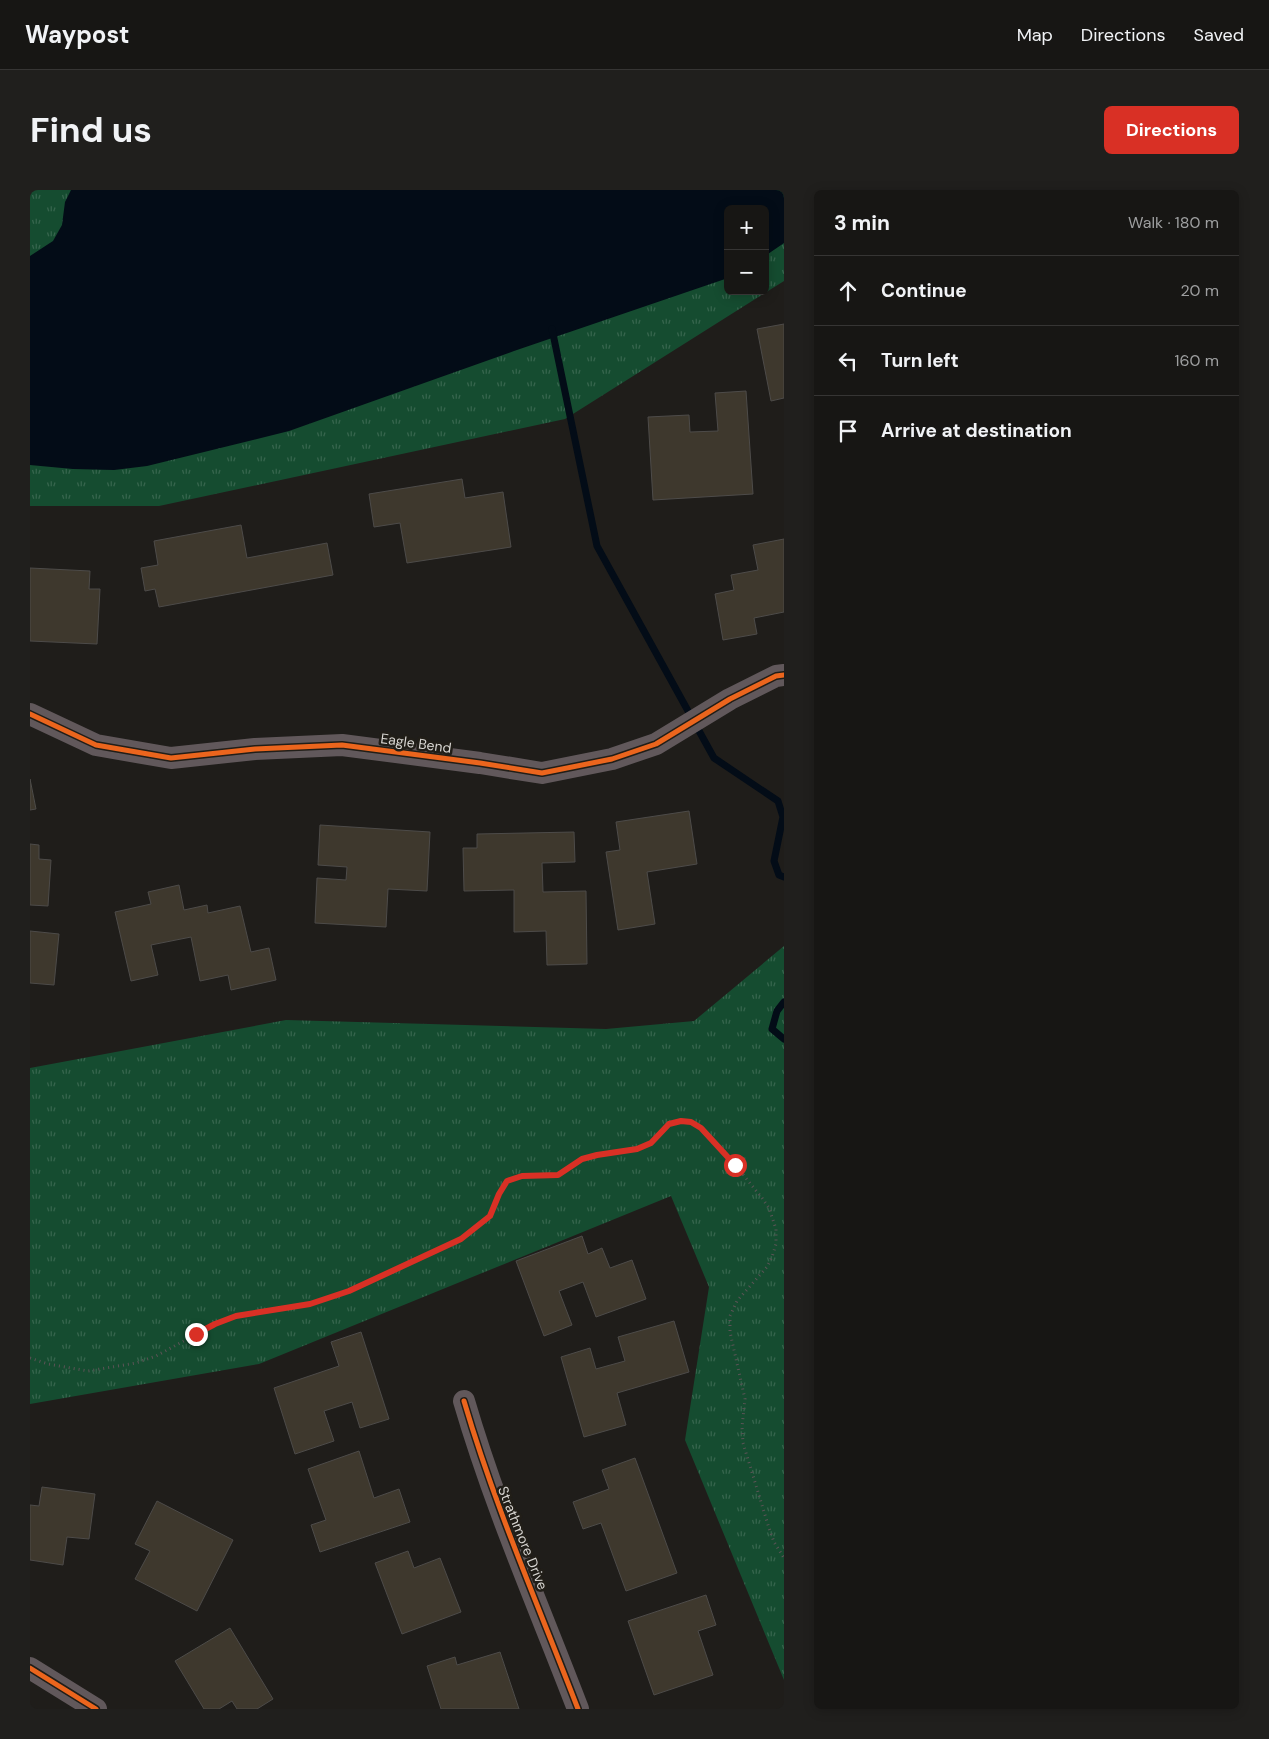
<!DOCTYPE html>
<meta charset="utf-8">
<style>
:root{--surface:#171614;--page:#201f1d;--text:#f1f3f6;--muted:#9e9fa0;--line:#363534;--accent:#d93025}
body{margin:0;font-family:"DM Sans",sans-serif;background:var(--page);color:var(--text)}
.controls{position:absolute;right:15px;top:15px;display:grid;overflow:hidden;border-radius:8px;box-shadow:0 2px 12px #0003}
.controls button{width:45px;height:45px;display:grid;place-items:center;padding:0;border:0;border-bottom:1px solid var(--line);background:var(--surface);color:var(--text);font:25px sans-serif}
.stop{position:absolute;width:15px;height:15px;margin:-11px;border:4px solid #d93025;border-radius:50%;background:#fff}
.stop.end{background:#d93025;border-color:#fff;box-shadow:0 1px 5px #0008}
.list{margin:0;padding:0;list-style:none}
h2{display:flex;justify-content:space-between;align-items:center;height:65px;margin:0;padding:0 20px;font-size:21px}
h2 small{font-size:16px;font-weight:400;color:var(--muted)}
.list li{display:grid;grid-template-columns:32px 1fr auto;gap:15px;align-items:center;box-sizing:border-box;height:70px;padding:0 20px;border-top:1px solid var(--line)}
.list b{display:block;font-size:19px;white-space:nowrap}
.list em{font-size:16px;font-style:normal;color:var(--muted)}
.icon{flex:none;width:28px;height:28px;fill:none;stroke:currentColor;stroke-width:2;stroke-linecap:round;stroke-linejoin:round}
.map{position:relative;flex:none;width:754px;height:1519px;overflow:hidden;border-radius:8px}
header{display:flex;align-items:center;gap:30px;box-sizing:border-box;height:70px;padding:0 25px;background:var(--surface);border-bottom:1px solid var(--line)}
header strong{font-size:24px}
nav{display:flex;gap:28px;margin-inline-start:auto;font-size:18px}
.intro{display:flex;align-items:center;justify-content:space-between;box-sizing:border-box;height:120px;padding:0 30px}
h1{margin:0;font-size:35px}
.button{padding:12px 22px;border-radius:8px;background:var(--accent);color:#fff;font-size:18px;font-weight:700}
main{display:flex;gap:30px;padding:0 30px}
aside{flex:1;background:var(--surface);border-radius:8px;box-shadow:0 2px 12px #0003}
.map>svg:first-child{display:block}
</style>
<header>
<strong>Waypost</strong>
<nav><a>Map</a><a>Directions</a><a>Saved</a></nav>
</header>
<div class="intro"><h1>Find us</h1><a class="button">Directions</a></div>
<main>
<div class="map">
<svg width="754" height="1519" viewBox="0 0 754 1519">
<defs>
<pattern id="grass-tufts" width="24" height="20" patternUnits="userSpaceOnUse" patternTransform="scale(1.25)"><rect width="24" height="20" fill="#154c30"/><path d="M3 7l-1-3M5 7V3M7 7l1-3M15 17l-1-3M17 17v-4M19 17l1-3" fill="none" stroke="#36654d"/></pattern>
</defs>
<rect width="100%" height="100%" fill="#1f1d1a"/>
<g fill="url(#grass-tufts)" fill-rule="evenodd">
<path d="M0 0H754V91L535 229 129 316H0ZM698 19H735V101H698Z"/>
<path d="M754 756V1490L655 1250 679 1097 641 1006 229 1174 0 1214V878L256 830 576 839 664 831Z"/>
</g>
<path fill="#030c17" d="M41 0H754V53L735 66V19H698V88L484 161 259 241 117 276 84 280 43 279 0 275V66L23 51 32 35 35 12Z"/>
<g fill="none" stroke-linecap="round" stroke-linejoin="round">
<g stroke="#030c17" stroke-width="7">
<path d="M522 139 567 356 684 568 748 611 753 627 744 671 749 685 754 687"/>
<path d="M754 812 747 821 742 839 754 849"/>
</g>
</g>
<g fill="#3e382d" stroke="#4d4b49">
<path d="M754 134V208L741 211 727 139Z"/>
<path d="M716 201 723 304 623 310 618 227 659 225 660 242 688 241 685 203Z"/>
<path d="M432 289 435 308 473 302 481 357 377 373 370 333 344 337 339 304Z"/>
<path d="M211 335 217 368 297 353 303 385 129 417 125 399 115 401 111 378 128 375 124 351Z"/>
<path d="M754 349V422L724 428 727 444 693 450 685 404 704 400 701 385 728 380 723 355Z"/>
<path d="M0 378 60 381 59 399H70L67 454 0 451Z"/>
<path d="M0 589 6 619 0 620Z"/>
<path d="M659 621 667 674 617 682 625 734 588 740 576 662 590 660 586 632Z"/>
<path d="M290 635 400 642 397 701 358 699 356 737 285 733 287 688 316 690 317 677 288 675Z"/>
<path d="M544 642 545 672 512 673 513 702 556 701 557 774 517 775 516 741 484 742V700L434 701 433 658H447V644Z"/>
<path d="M0 654 9 655V669L21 670 18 716 0 715Z"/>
<path d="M149 695 154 720 177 715 178 723 210 716 221 762 239 758 246 790 201 800 198 785 170 791 161 747 121 755 128 785 101 791 85 722 121 714 118 702Z"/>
<path d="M0 741 29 744 24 795 0 793Z"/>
<path d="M552 1046 558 1064 572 1058 580 1078 602 1070 616 1109 566 1127 553 1092 529 1101 542 1135 514 1146 486 1071Z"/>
<path d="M644 1131 659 1182 587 1203 596 1235 554 1247 531 1167 560 1158 566 1179 595 1171 588 1147Z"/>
<path d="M331 1142 359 1229 330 1238 322 1212 294 1221 304 1251 265 1264 244 1198 309 1176 301 1152Z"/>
<path d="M329 1261 344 1308 369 1299 380 1332 290 1362 281 1335 296 1330 278 1279Z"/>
<path d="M605 1268 647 1383 596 1401 571 1333 553 1339 543 1312 579 1299 572 1280Z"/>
<path d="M12 1297 65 1304 59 1349 37 1347 33 1375 0 1370V1315L9 1316Z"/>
<path d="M127 1311 203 1350 167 1421 105 1389 120 1361 105 1354Z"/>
<path d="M378 1361 384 1378 410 1368 431 1422 372 1444 345 1373Z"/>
<path d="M676 1405 686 1435 668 1441 683 1485 624 1505 598 1431Z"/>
<path d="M200 1438 243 1509 227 1519H207L202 1511 189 1519H174L145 1471Z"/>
<path d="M470 1462 489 1519H411L397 1476 425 1467 427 1475Z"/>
</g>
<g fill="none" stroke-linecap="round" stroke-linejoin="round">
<path stroke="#5b5456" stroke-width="3" stroke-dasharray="1 4" stroke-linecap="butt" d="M0 1168 18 1174 58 1181 106 1173 126 1166 185 1134 206 1126 280 1114 319 1101 431 1049 461 1026 469 1005 477 991 492 986 528 985 552 969 567 965 607 959 621 953 639 934 651 931 661 932 671 938 694 961 732 1008 739 1018 746 1039V1054L742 1067 737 1077 707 1111 700 1126V1142L715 1209 712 1237 713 1253 739 1338 744 1352 754 1368"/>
<g stroke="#61585b" stroke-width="22">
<path d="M0 524 66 555 141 568 225 559 312 555 450 573 512 583 582 569 626 554 700 509 746 486 754 485"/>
<path d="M434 1211C465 1317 509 1417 548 1519"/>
<path d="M0 1478 66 1519"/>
</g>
<defs>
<g id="cycleway">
<path d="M0 524 66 555 141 568 225 559 312 555 450 573 512 583 582 569 626 554 700 509 746 486 754 485"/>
<path d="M434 1211C465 1317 509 1417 548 1519"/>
<path d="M0 1478 66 1519"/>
</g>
</defs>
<use href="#cycleway" stroke="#211e18" stroke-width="8"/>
<use href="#cycleway" stroke="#eb651d" stroke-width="5"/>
</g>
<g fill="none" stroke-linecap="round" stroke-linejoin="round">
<path stroke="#d93025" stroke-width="6" d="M166 1144 185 1134 206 1126 280 1114 319 1101 431 1049 460 1026 469 1004 477 991 492 986 528 985 552 969 567 965 607 959 621 953 639 934 651 931 661 932 671 938 705 975"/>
</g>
<g text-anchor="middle" stroke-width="5" stroke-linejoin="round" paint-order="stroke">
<g font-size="14" fill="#d8d6d2" stroke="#211e18">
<text transform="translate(386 553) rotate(8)" y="5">Eagle Bend</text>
<text transform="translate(493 1348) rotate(68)" y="5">Strathmore Drive</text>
</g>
</g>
</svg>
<div class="controls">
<button>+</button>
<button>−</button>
</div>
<div class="stop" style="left:705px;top:975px"></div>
<div class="stop end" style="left:166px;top:1144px"></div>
</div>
<aside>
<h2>3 min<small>Walk · 180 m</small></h2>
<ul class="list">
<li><svg class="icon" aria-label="ahead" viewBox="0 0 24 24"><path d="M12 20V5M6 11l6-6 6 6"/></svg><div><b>Continue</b></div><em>20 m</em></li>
<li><svg class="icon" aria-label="left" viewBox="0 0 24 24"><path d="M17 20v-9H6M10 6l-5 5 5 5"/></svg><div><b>Turn left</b></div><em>160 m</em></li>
<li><svg class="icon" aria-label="arrive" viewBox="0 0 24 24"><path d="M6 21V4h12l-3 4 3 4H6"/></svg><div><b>Arrive at destination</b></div></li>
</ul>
</aside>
</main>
